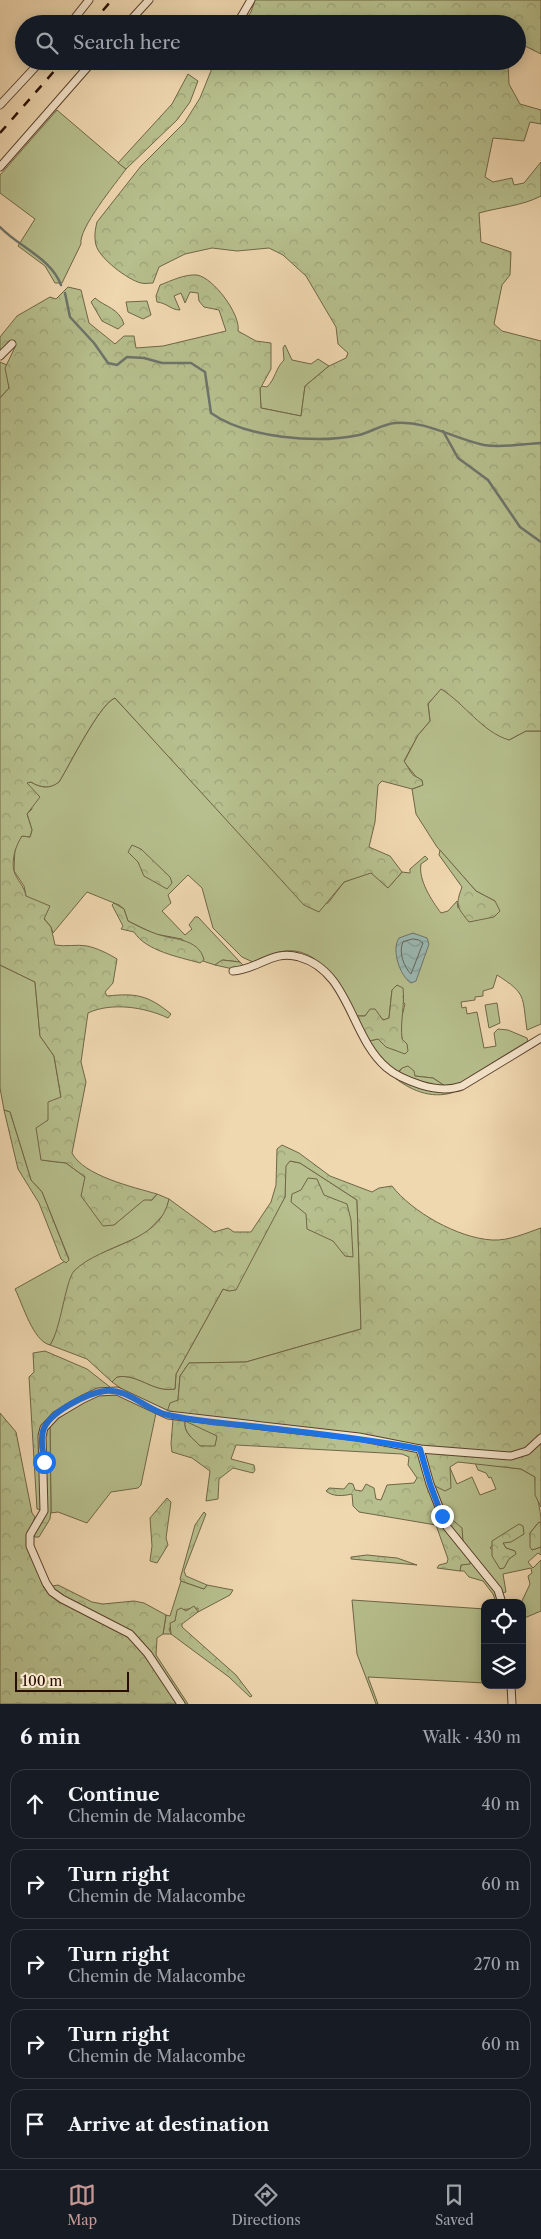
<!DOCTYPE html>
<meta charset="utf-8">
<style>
:root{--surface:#171b24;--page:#242831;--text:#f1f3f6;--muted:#9ea1a6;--line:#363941;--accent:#c59692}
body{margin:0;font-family:"Libre Caslon Text",serif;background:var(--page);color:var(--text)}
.controls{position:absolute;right:15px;bottom:15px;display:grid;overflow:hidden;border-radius:10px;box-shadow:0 2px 12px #0003}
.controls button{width:45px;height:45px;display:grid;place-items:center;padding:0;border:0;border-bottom:1px solid var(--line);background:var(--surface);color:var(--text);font:25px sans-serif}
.scale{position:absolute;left:15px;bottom:12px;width:114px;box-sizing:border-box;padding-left:5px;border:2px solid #290e00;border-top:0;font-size:14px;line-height:18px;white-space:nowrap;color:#290e00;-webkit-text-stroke:4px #f5e5cc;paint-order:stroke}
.stop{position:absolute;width:15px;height:15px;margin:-11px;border:4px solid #1a73e8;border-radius:50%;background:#fff}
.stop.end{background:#1a73e8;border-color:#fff;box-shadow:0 1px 5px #0008}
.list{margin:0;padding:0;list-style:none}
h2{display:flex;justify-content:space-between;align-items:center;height:65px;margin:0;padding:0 20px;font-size:21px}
h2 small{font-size:16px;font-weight:400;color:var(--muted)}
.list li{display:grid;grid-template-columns:32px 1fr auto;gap:15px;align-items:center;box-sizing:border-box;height:70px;margin:0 10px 10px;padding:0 10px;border:1px solid var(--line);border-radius:15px}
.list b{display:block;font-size:19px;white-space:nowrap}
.list p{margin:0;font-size:16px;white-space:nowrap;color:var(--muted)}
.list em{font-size:16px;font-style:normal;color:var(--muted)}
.icon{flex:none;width:28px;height:28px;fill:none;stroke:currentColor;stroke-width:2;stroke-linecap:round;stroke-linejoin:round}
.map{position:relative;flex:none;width:541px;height:1704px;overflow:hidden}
.search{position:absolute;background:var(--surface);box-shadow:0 2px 12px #0003;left:15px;right:15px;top:15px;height:55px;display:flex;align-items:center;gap:12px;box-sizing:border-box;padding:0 18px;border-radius:28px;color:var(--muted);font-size:19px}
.sheet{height:465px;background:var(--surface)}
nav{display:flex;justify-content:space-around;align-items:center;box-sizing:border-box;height:70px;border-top:1px solid var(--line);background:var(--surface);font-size:14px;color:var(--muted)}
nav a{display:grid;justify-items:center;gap:2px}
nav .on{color:var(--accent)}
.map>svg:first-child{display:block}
</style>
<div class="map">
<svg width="541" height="1704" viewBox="0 0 541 1704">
<defs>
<pattern id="forest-crowns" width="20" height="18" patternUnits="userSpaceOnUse" patternTransform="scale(1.25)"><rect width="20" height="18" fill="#b6bf8d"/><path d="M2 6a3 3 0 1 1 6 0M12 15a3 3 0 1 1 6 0" fill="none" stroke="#9ca378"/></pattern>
<pattern id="water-waves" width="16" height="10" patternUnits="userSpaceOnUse" patternTransform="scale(1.25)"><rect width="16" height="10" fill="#9bb8b2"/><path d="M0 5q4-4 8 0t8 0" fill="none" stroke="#869d97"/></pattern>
</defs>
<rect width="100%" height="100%" fill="#efd7b0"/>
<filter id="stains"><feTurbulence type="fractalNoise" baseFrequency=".004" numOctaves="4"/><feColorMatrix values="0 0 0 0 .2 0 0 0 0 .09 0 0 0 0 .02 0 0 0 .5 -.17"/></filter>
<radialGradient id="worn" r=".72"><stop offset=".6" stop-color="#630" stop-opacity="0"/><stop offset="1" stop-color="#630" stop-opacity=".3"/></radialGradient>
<g fill="#b6bf8d" stroke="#706646" fill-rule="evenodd">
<path d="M57 110 126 169C116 183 78 229 81 244L62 283H55L45 266 18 246 35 219 0 193V175Z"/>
<path d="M285 345 292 360 311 364 318 359 329 366 305 386 301 416 261 408 260 389 261 386 267 387C276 378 275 369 284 360L283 348Z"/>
<path d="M0 362 7 365 9 388 0 398Z"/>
<path d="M441 688 509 740 526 731H541V1024L527 1030C522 996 527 994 497 975L493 988 483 991V996L475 997V1000L461 1002 462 1008 466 1007 467 1014 477 1012 484 1048 496 1046 494 1033 498 1029 508 1030 527 1038 528 1041 457 1085 445 1086 433 1078 415 1076 402 1068 398 1072 382 1060 369 1041 378 1039H402L400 1024 405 1004 392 990 389 1018 384 1020 370 1010 365 1016H356C333 975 309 928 255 963L242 957 213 928 202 888 188 875 168 895 171 903 162 911 185 935 192 929 189 925 195 917H198L240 962 223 960 215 965 203 961 182 939 155 934 128 921 124 909 119 905 87 892 53 933 51 927 26 896 24 886 14 871 15 846 22 836 30 837 32 830 27 814 32 809 26 783 31 782C41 788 49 789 59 782 69 766 100 703 115 698L305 905 328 903 344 882 371 872 388 888 402 872 410 873V869L425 856 428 859 421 864C418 880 432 901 441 913L448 911 457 901 458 908 495 901 476 891 437 847 416 814 412 789 423 785 404 762 418 735 430 721 428 704Z"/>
<path d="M0 965 35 982 40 1036 54 1056 61 1098 48 1120 42 1160 66 1163 85 1177 114 1225 144 1199 152 1200 157 1194 169 1199 167 1211 145 1234 102 1253 50 1345C33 1341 23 1305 15 1289L69 1259 42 1192 31 1180 10 1112 4 1110 0 1088Z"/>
<path d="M497 1003 500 1023 489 1028 485 1005Z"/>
<path d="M290 1161 300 1163 357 1200 361 1329 246 1362 189 1363 180 1376 178 1400 167 1412 129 1394 112 1382 117 1377C138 1373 153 1393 175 1389L176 1374 223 1289 229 1291 285 1197V1166Z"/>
<path d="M115 1394 156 1413 141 1485 138 1488 111 1492 87 1523 58 1512 51 1513 50 1424 93 1395Z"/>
<path d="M185 1420 218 1436 215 1447 200 1446C193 1438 183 1433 185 1420Z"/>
<path d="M475 1463 521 1469 535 1477C535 1494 541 1507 541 1523H538L530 1533 532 1550 541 1547V1555L538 1553 528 1562 533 1568 541 1560V1611L522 1619 521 1603 530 1584 528 1576 532 1573 531 1568 503 1574 506 1592 502 1593 461 1543 457 1526 449 1517 444 1516 433 1489 450 1468 457 1484 472 1477 480 1495 496 1489 491 1477 489 1478 486 1473 478 1470ZM524 1534 503 1543 506 1548 515 1551 509 1559 490 1548 493 1544Z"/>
<path d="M470 1560 494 1588 499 1603 496 1602 493 1594 483 1581 469 1577 464 1571H460L461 1565Z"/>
<path d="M181 1581 204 1589 207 1585 233 1590 230 1595 198 1612V1608L178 1610 175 1621 169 1629 171 1634H163L166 1615 170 1616Z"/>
<path d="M352 1600 485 1609V1683L368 1677 378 1704H376L357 1654Z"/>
</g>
<g fill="url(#forest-crowns)" stroke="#706646" fill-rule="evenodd">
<path d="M255 0H541V54L517 42V24H242L251 12Z"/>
<path d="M215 61H508L509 84 520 104 541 110V124L530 122 524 141 493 138 485 177 493 182 512 178 514 185 524 183 541 162V196C522 206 500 207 479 213L481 242 511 252 510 275 502 285 494 324 502 331 541 341V731H526L509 740C482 732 464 703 441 689L428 704 430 721 418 735 404 761 413 775 422 780 423 785 412 789 382 781 378 785 375 822 369 847 390 856 402 872 388 888 371 873 344 882 319 912 304 905 115 698C100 703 69 766 59 782 50 789 41 788 31 782L27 783 40 797 27 814 32 830 30 837 22 836C16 845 11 860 14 871 17 881 24 885 26 896L50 906 44 919 51 927 55 945C66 947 77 944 87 946 97 948 109 954 117 959L113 983 105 992 107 996C136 993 148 995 171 1014L168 1018C145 1007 111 1002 88 1013L81 1062 86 1082 72 1153C84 1176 133 1187 157 1194L152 1200H144L114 1225 103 1226 81 1196 85 1177 66 1163 41 1160 36 1128 48 1120V1102L61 1097 54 1056 40 1036 35 982 0 965V398L9 388 5 368 16 345 13 341 0 353V337L17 316 50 297 56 299 68 287 81 290 89 323 115 344 124 336H134L136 348 163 346 226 331 219 310 204 307 199 301 198 293 190 292 185 303 181 293 174 296 180 310C171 310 167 303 157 302L156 296 160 285C171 281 184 274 197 275 214 278 241 315 238 331L256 341 271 343V369L260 389 261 408 301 416 305 386 329 366 346 358 348 353 338 344 336 327 306 276 283 255 269 248 237 251 212 248 185 254 159 267 153 283C149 283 145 284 141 283 128 280 99 258 96 245 94 237 95 230 97 222L141 166 185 122 200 98Z"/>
<path d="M188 74 198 81 190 102 177 120 126 169 118 163 172 104Z"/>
<path d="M95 298C105 307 119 308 124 324L118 329 102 321 91 302Z"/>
<path d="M147 301 151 315 143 319 128 312 126 302Z"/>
<path d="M132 845 141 849 170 877 172 883 167 889 144 876 138 862 128 852Z"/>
<path d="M440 850 476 891 495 901 500 911 494 917 469 922C457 907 455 906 462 887L439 855Z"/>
<path d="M114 903 124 909 128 921C136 925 145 930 154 933 170 940 199 937 204 960L200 963C179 957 146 951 134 932L121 929 123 926 112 905Z"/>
<path d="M222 960 240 962 244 966 233 969 215 965Z"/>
<path d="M397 985 403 988C405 1006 400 1021 402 1039L407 1044 408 1051 405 1054 386 1047 378 1039 369 1041 356 1016H365L370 1009H375L383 1020 389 1018 392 990Z"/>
<path d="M408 1066 414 1071 415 1076 433 1078 445 1086H452L457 1091C435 1100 413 1092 395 1078L402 1068Z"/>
<path d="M4 1110 10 1112 31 1180 42 1192 69 1260 66 1263 61 1259 39 1203 18 1169Z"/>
<path d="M282 1145 299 1153 330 1176 372 1192 379 1188 392 1186C412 1212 458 1238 492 1240 509 1241 526 1233 541 1228V1507L535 1495V1477L521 1469 458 1462 450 1467 451 1488 445 1491 435 1486 430 1494 438 1516 449 1517 462 1528 463 1541 461 1543 470 1560V1564L461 1565 460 1571 437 1568 439 1565 447 1563 448 1559 436 1525 359 1512 353 1506 352 1494C343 1496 333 1497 326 1491L329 1488 344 1489 349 1483 353 1484 355 1490 362 1491 366 1484 374 1488 376 1499 381 1500 387 1485 414 1483 417 1478 408 1465 409 1457 402 1454 236 1445 231 1459 254 1465 255 1470 253 1473 233 1468 219 1479 218 1499 206 1501 210 1471 192 1458 172 1452 171 1444 173 1419 167 1412 170 1403 178 1400 180 1376 189 1363 246 1362 361 1329 357 1200 300 1163 290 1161 286 1166 285 1197 236 1290 229 1291 223 1289 176 1374 175 1389C153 1393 138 1373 117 1377L112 1382 87 1359 50 1345C61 1329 65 1282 74 1271 102 1243 160 1244 169 1199L214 1232 228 1228 234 1232H251L271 1202 276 1185 277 1149ZM185 1421 217 1436 215 1446H200C193 1438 183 1433 185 1421Z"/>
<path d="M308 1178 317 1179 324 1195 347 1204 351 1220 353 1257 345 1256 333 1241 307 1229 306 1214 291 1202 292 1194 301 1190Z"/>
<path d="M45 1351 87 1369 110 1387C87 1392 62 1402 47 1420L50 1424 51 1510 50 1519 39 1537H34L33 1534 44 1517 43 1510 37 1509 29 1377 34 1372 33 1353Z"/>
<path d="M0 1413 16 1432 32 1513 35 1517 27 1540 44 1588 48 1591 53 1586 58 1585 92 1602 103 1604 134 1601 144 1603 166 1615 163 1634 157 1638 156 1655 188 1704H0Z"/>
<path d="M167 1498 171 1502 166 1538 168 1545 157 1563 150 1561 152 1546 150 1518Z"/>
<path d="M204 1512 206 1514 184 1571 186 1576 207 1585 204 1589 181 1581 180 1579 195 1525Z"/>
<path d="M539 1522 541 1523V1547L532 1550 530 1547V1533Z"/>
<path d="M519 1524 523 1526 524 1534 511 1542 503 1543 506 1548 515 1551 516 1554 509 1559 504 1568 500 1569 492 1556V1541Z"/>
<path d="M367 1555 397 1558 417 1565 351 1559V1557Z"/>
<path d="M194 1606 198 1612 182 1624V1627L236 1675 252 1696 250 1697 229 1677 171 1634 170 1623 175 1621 177 1610 181 1608 186 1611Z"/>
</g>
<path fill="url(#water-waves)" stroke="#6d746b" d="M413 933 427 938 429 944 416 981 411 983C400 976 391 950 399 938Z"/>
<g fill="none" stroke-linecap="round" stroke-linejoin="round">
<path stroke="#626359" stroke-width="1" d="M413 939 419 940 423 943 411 974C404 967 398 952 403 942Z"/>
<g stroke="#6d746b" stroke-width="2.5">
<path d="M0 227C19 247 51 258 61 285"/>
<path d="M65 293 70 317 94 343 108 363 117 365 127 357 144 358 162 363H191L205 372 211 413C246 438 317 444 359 435 371 432 383 424 395 423 426 420 454 439 484 445 501 448 523 444 541 443"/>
<path d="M443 431 458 458 488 480 520 527 541 542"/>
</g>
<defs>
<g id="street">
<path d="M70 24 89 0"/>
<path d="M127 24 149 0"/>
<path d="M237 24 251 0"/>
<path d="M0 105 41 61"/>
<path d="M0 167 93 61"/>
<path d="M0 356 12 344"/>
<path d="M233 971C257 970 273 949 299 957 350 971 350 1037 387 1068 396 1076 409 1081 421 1085 434 1089 448 1091 462 1086L541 1038"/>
<path d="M420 1449 430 1484 447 1527 498 1590 502 1603"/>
<path d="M511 1685 512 1704"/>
<path d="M181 1704 148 1654 130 1634 62 1599 52 1592 46 1583 30 1546V1535L44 1511 42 1436 44 1428 56 1415 83 1399 98 1392 117 1391 168 1415 359 1437 420 1449 511 1456 527 1451 541 1438"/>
</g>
</defs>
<use href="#street" stroke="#5a402c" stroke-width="9"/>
<use href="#street" stroke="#f5e5cc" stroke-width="7"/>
<g stroke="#290e00" stroke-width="2.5" stroke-dasharray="9 9" stroke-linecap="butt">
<path d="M91 24 112 0"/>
<path d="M0 133 63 61"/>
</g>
</g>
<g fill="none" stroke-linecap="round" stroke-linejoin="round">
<path stroke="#1a73e8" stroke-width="6" d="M44 1462C43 1452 40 1440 43 1431 48 1413 87 1393 105 1391 127 1388 144 1408 164 1414 192 1421 222 1423 251 1426 309 1433 363 1438 420 1449L430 1484 442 1516"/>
</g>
<rect width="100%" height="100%" filter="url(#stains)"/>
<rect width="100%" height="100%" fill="url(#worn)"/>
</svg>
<div class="controls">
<button><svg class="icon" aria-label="locate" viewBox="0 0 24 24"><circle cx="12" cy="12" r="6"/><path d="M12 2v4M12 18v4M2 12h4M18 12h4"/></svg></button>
<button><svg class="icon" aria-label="layers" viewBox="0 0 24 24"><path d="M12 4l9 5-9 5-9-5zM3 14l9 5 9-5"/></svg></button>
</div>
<div class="scale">100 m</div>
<div class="stop" style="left:44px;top:1462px"></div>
<div class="stop end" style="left:442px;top:1516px"></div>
<div class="search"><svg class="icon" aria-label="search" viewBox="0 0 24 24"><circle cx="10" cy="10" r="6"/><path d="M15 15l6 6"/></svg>Search here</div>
</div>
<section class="sheet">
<h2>6 min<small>Walk · 430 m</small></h2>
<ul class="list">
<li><svg class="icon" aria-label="ahead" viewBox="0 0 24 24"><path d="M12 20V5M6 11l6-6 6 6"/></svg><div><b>Continue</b><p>Chemin de Malacombe</p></div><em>40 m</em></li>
<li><svg class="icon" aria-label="right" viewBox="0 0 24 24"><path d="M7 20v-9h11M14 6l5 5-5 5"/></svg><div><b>Turn right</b><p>Chemin de Malacombe</p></div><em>60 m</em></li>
<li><svg class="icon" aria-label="right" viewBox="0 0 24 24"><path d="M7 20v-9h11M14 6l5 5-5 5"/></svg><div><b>Turn right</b><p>Chemin de Malacombe</p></div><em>270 m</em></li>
<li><svg class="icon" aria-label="right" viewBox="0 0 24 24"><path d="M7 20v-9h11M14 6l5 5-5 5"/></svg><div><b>Turn right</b><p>Chemin de Malacombe</p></div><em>60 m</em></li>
<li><svg class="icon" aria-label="arrive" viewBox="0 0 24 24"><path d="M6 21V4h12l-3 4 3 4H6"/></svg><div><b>Arrive at destination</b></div></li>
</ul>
</section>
<nav>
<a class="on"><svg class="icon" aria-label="map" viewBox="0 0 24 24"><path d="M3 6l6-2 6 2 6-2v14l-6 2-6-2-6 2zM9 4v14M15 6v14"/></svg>Map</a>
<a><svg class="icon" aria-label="directions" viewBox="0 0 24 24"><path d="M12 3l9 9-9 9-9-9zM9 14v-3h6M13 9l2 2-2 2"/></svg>Directions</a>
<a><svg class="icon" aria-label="saved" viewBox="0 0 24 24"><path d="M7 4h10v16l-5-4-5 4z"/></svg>Saved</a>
</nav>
